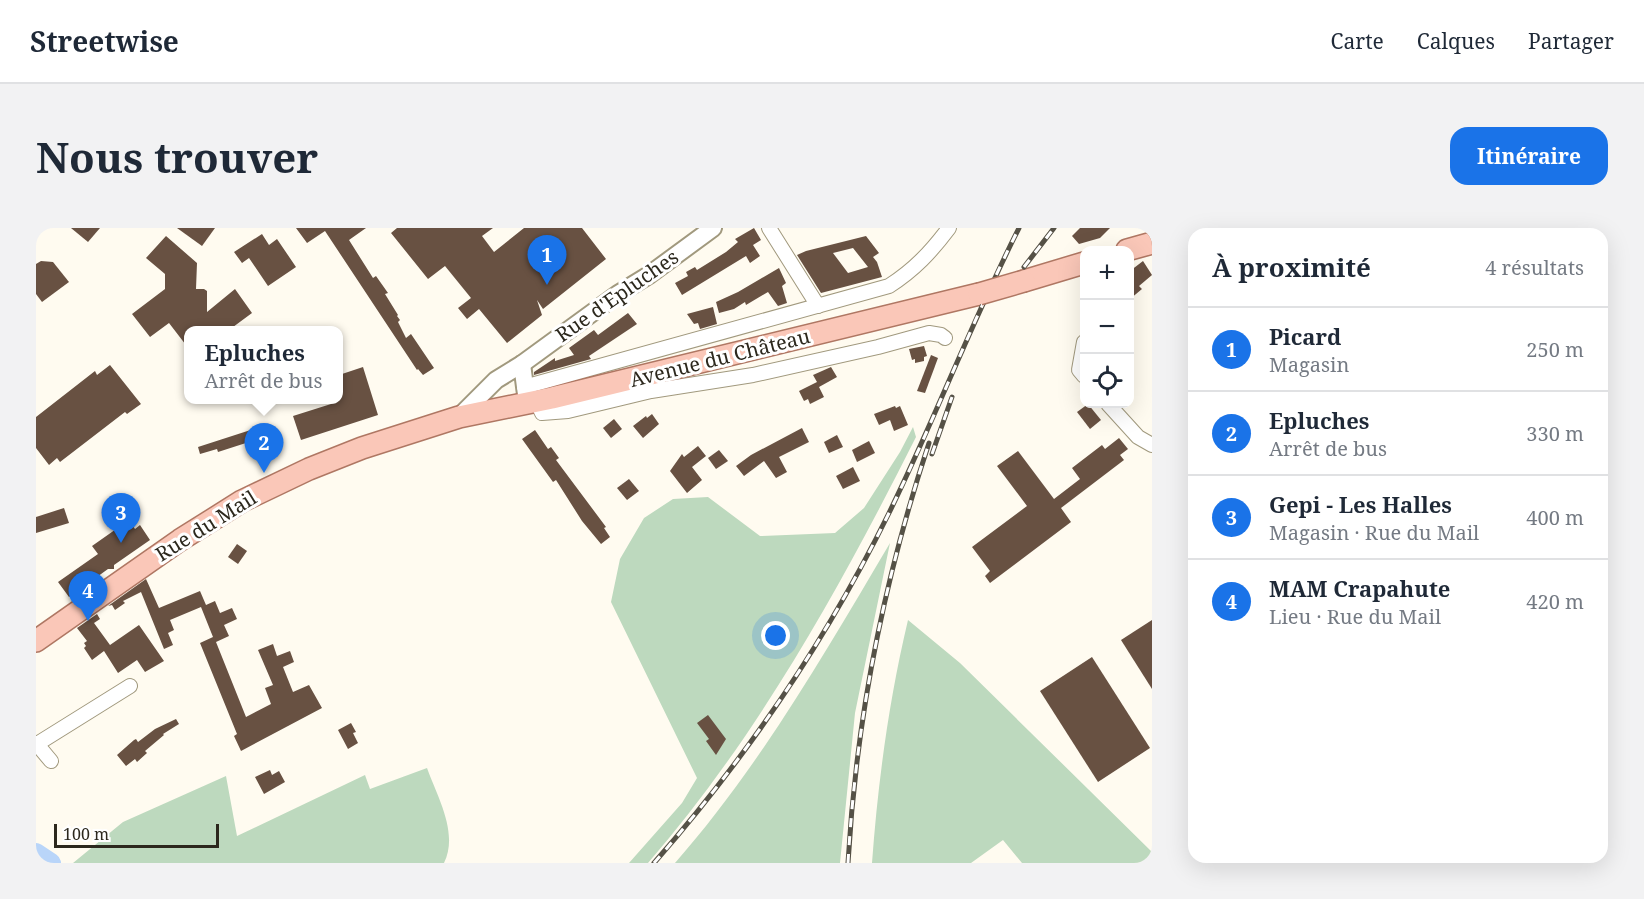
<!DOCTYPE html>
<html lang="fr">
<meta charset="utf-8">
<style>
:root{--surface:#fff;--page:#f2f2f3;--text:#1f2937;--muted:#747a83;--line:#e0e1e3;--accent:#1a73e8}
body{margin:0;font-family:"Noto Serif",serif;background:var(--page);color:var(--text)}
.controls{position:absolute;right:18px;top:18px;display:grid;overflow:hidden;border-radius:12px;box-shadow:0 6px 24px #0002}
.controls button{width:54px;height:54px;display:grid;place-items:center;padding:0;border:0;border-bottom:2px solid var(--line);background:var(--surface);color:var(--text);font:30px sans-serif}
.scale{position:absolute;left:18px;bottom:15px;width:165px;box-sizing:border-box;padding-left:6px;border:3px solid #2c281d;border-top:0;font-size:16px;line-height:21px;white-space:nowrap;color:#2c281d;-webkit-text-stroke:4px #fff;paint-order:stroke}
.you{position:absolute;left:740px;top:408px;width:21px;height:21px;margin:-15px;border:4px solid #fff;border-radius:50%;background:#1a73e8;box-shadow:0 0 0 9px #1a73e833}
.badge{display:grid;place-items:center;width:39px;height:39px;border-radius:50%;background:var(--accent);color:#fff;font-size:20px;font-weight:700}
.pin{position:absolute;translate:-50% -50px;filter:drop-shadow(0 2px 3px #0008)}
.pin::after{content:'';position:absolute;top:32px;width:21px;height:18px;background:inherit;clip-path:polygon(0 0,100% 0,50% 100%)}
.popup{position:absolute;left:148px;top:98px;width:159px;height:78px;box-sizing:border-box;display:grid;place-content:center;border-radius:12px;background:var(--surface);filter:drop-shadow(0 2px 4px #0005);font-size:20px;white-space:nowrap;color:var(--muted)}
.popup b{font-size:22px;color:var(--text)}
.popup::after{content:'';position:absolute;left:50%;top:100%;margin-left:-12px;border:12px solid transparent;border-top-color:var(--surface)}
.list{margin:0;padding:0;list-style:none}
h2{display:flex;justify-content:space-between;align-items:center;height:78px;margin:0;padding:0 24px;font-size:26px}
h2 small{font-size:20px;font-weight:400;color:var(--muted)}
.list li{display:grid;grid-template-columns:39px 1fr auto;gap:18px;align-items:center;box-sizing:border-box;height:84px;padding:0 24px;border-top:2px solid var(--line)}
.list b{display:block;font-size:22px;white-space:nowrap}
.list p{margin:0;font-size:20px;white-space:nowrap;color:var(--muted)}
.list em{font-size:20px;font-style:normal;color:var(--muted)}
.icon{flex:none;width:33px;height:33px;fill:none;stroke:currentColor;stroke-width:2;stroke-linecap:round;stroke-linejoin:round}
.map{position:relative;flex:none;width:1116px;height:635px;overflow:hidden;border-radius:18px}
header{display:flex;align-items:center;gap:36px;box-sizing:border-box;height:84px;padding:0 30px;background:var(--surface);border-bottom:2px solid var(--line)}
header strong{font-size:28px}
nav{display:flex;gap:33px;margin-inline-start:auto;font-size:21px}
.intro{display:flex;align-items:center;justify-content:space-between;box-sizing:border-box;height:144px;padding:0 36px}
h1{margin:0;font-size:42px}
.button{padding:15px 27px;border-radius:18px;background:var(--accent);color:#fff;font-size:21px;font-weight:700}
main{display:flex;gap:36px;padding:0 36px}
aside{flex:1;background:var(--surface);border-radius:18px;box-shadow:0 6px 24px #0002}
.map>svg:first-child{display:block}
</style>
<header>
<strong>Streetwise</strong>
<nav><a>Carte</a><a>Calques</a><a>Partager</a></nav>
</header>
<div class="intro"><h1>Nous trouver</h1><a class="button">Itinéraire</a></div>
<main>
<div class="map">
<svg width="1116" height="635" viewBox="0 0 1116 635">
<rect width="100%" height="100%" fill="#fffbf0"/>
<g fill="#bdd9be">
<path d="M877 199 880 209C805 358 722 508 612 635H593L646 575 661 550 575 374 584 331 608 290 637 271 672 269 724 308 799 305 828 280 864 224Z"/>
<path d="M854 315 819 485 804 635H639C724 538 789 425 854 315Z"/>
<path d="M872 392 924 435 1116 624V635H986L967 612 935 635H836C842 553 853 472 872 392Z"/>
<path d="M391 540C401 568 423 605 408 635H37L87 594 190 548 201 608 329 547 334 561Z"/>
</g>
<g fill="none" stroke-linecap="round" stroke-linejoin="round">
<path stroke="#b9d5f9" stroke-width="20" d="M0 625 15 635"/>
</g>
<g fill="#685142" fill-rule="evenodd">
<path d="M35 0H64L52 14Z"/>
<path d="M141 0H179L166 18Z"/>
<path d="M260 0H330L313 12 337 50 340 48 352 65 349 66 362 87 361 88 364 92 362 94 370 110 375 106 398 140 387 147 382 141 381 142 289 3 271 15Z"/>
<path d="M361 0H457L446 8 458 24 488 0H546L570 31 507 81 501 72 506 87 471 115 443 81 431 91 422 80 435 70 409 38 392 51 355 5Z"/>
<path d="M718 0 725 12 717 17 724 28 714 35 710 28 646 67 639 55 652 48 650 44 659 39 661 42 690 24 702 14 699 11Z"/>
<path d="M1044 0H1074L1064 10 1043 16 1036 8Z"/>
<path d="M226 6 233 17 241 11 260 39 232 58 213 30 206 35 198 24Z"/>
<path d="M130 8 161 35 160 61H168L171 63V84L199 61 216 85 193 102H153V121L133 95 114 109 96 86 129 61V46L110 30Z"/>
<path d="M830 8 843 25 837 29 841 34 846 49 785 65 761 27 770 23ZM817 20 832 39 812 45 797 25Z"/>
<path d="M5 33 17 34 33 54 6 74 0 66V36Z"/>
<path d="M1107 33 1116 47 1103 58 1106 61 1094 71V43Z"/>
<path d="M743 40 750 55 746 58 751 75 742 78 732 64 710 77 709 74 698 81 683 85 680 74 702 64Z"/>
<path d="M677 79 681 96 664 101 662 95 658 96 651 86Z"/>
<path d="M592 85 601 96 553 128 555 131 498 147V144L519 130V133L538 127 533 120 558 102 562 107Z"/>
<path d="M888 118 891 128 888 129V133L879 135V131L876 132 873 121Z"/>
<path d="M895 127 902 130 889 165 881 163Z"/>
<path d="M74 137 105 176 91 186 89 184 24 234 21 230 13 237 0 220V189L59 143 61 147Z"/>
<path d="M327 139 342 187 265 212 257 188 295 176 293 171H303V147Z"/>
<path d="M795 139 801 149 783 159 788 169 774 176 772 171 768 173 763 163 781 154 777 147Z"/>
<path d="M1052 176 1065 192 1054 201 1041 184Z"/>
<path d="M859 178 860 180 864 178 872 197 858 203 854 192 843 197 838 186Z"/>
<path d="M616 186 623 196 607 210 597 198 610 188 611 190Z"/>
<path d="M578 191 586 201 575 210 567 200Z"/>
<path d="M221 200 225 210 182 224 181 221 164 226 162 219Z"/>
<path d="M766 200 773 214 743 229 751 244 740 250 728 233 708 248 700 238 715 227Z"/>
<path d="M499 202 512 221 515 219 523 230 520 232 570 299 568 300 574 309 565 316 546 293 520 252 517 254 486 211Z"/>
<path d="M801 207 807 219 793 225 788 214Z"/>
<path d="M1083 210 1092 221 1084 227 1088 232 1025 280 1035 294 954 355 949 348 954 343 936 319 991 278 961 238 982 223 1018 271 1044 251 1036 240 1066 217 1069 221Z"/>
<path d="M833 213 839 225 821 234 816 222Z"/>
<path d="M662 218 670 228 656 239 666 252 651 265 634 243 646 226 648 229Z"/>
<path d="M683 222 692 233 680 241 672 230Z"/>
<path d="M817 239 824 253 807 261 800 248Z"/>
<path d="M593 251 603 263 591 272 581 260Z"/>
<path d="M28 280 33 295 0 305V289Z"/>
<path d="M93 292 99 301 104 297 114 312 78 337V341H72L33 369 22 354 62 326 56 318Z"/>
<path d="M201 316 211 323 202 336 192 329Z"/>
<path d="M110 351 123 380 164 363 170 377 179 373 184 385 196 380 201 391 188 397 193 408 180 414 210 489 235 476 229 460 237 457 222 422 237 416 241 428 254 423 258 434 247 439 257 464 273 457 286 480 205 523 198 508 201 506 164 415 177 409 165 379 134 392 138 402 132 405 137 417 128 421 105 364 87 373 89 375 79 382 76 377 72 378Z"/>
<path d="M61 386 64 391 58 395 74 417 103 397 128 433 109 444 101 432 82 445 68 423 56 432 48 420 50 418 48 415 51 413 41 400Z"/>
<path d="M1116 392V461L1085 412Z"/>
<path d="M1056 429 1114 520 1062 554 1004 463Z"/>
<path d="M672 487 690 511 680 527 670 513 673 511 661 495Z"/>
<path d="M140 491 143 496 127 506 128 507 109 523 111 525 101 534 99 531 90 538 81 527 98 512 100 511 102 514 119 501Z"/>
<path d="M315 495 320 504 317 505 322 515 312 521 302 502Z"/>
<path d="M234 542 236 547 243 543 249 554 228 566 219 549Z"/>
</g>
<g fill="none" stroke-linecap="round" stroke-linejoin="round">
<defs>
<g id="minor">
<path d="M733 0 782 78"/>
<path d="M1048 114 1043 142 1048 148"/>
<path d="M488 159 853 58C878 42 895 24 913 0"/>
<path d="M500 173 506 185 532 183 615 163 717 147 842 119 893 105 905 107 909 110"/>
<path d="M1072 176 1102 209 1116 217"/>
<path d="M0 515 15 533"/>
<path d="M1 516 94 458"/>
</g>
<g id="tertiary">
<path d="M486 136 491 174"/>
<path d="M423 189 460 152 486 136 582 66 613 47 677 0"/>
</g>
<g id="primary">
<path d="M1091 22 1116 15"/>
<path d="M988 53 1048 35"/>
<path d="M0 413 144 312 206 273 273 241 326 220 423 189 516 170 943 66"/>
</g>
</defs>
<use href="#minor" stroke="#a1997e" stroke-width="16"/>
<use href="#tertiary" stroke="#a1997e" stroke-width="20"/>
<use href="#primary" stroke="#af7763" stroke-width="24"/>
<use href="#minor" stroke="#fff" stroke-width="14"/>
<use href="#tertiary" stroke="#fff" stroke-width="16"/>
<use href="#primary" stroke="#fac7b8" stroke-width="21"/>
<defs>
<g id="rail">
<path d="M988 39 1018 0"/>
<path d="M896 226 916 169"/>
<path d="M618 635C710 530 791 411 853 285 899 191 936 93 983 0"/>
<path d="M812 635C820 492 848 351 893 215"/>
</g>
</defs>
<use href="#rail" stroke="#555146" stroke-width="5"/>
<use href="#rail" stroke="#fff" stroke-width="3" stroke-dasharray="9" stroke-linecap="butt"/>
<defs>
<path id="primary-bridge" d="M943 66 988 53"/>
</defs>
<use href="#primary-bridge" stroke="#af7763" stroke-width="24" stroke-linecap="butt"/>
<use href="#primary-bridge" stroke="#fac7b8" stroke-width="21"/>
</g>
<g text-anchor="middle" stroke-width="6" stroke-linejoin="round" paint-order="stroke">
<g font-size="20" fill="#2c281d" stroke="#fff">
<text transform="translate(581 68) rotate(-35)" y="7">Rue d'Epluches</text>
<text transform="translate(684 130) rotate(-14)" y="7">Avenue du Château</text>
<text transform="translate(170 298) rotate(-32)" y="7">Rue du Mail</text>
</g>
</g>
</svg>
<div class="controls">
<button>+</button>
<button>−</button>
<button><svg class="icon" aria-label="locate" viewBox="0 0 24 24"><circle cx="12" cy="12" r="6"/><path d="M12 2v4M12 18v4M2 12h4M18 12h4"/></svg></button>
</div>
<div class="scale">100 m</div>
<div class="you"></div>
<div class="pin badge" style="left:511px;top:57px">1</div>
<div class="pin badge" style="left:228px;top:245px">2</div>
<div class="popup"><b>Epluches</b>Arrêt de bus</div>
<div class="pin badge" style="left:85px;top:315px">3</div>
<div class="pin badge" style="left:52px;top:393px">4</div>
</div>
<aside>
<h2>À proximité<small>4 résultats</small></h2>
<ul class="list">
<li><span class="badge">1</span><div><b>Picard</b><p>Magasin</p></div><em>250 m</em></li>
<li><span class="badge">2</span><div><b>Epluches</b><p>Arrêt de bus</p></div><em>330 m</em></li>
<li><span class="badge">3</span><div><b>Gepi - Les Halles</b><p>Magasin · Rue du Mail</p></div><em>400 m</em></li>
<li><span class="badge">4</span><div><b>MAM Crapahute</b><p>Lieu · Rue du Mail</p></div><em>420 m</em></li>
</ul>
</aside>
</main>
